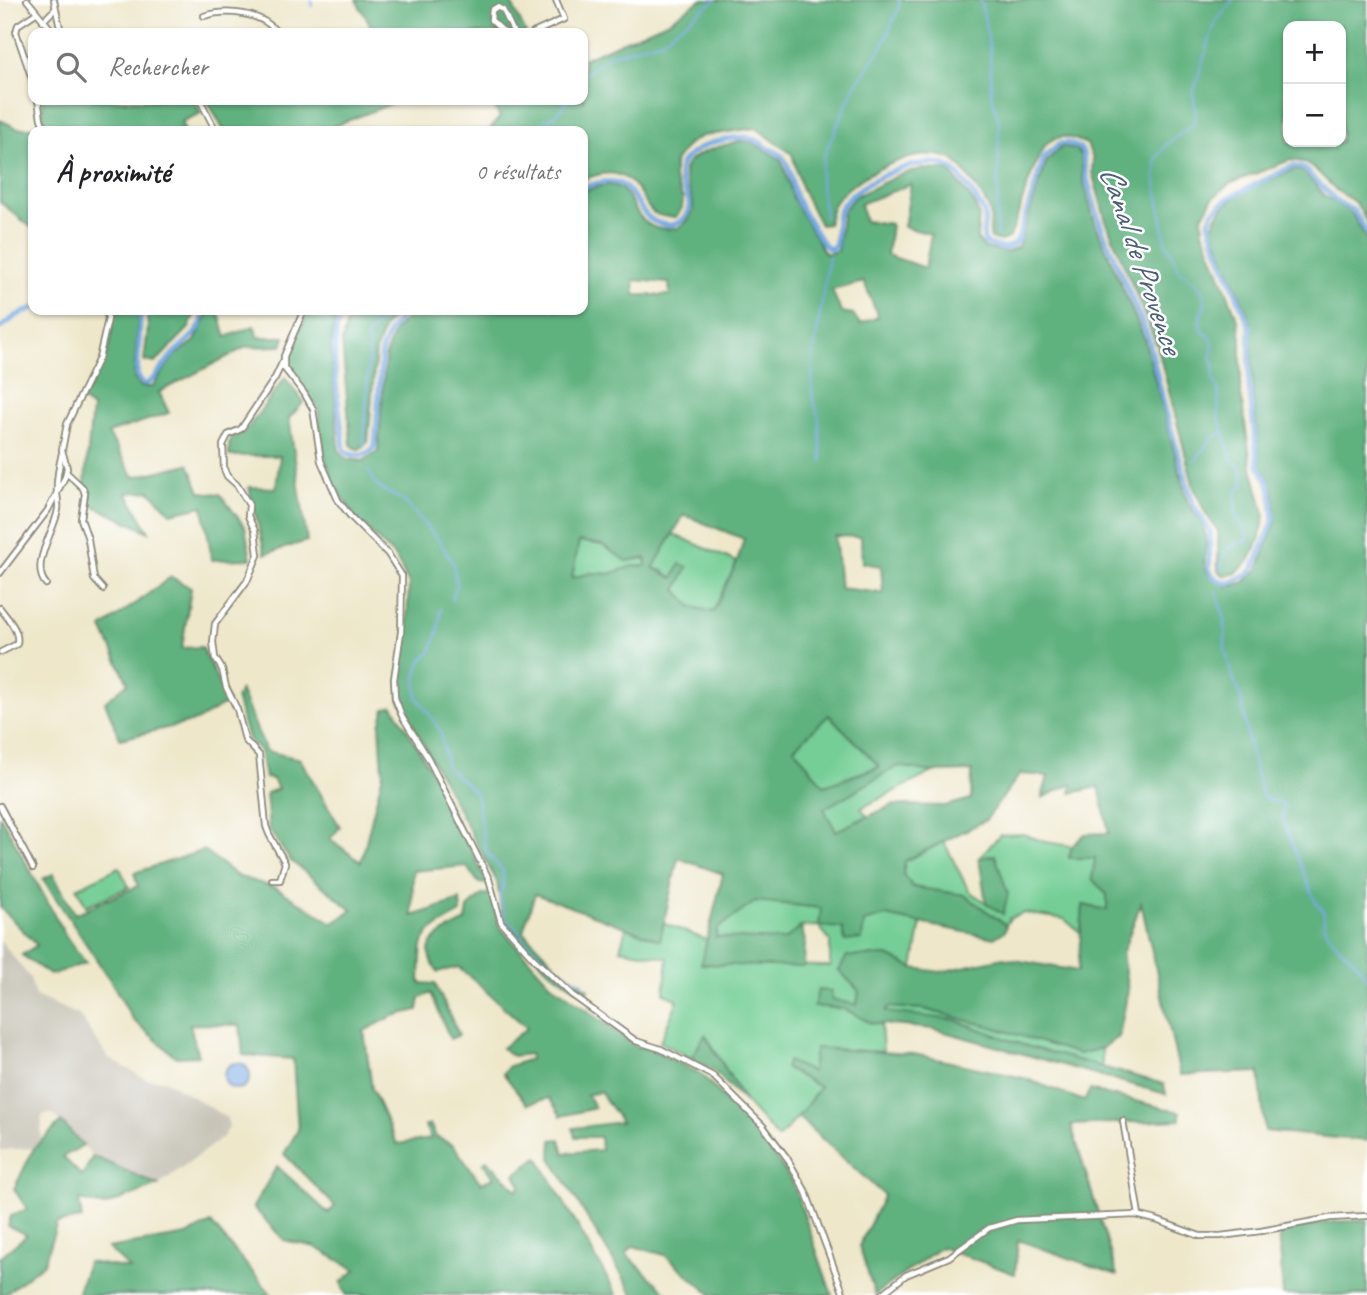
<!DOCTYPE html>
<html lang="fr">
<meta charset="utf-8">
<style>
:root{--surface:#fff;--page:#f6f6f6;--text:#202124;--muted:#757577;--line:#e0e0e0}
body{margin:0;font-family:Caveat,sans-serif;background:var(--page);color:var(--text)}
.controls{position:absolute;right:21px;top:21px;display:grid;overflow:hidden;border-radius:14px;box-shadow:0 2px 5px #0004}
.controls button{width:63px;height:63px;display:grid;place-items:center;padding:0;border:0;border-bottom:2px solid var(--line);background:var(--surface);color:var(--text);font:35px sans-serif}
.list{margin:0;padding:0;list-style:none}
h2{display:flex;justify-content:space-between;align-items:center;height:91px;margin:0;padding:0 28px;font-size:30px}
h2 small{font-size:23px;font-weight:400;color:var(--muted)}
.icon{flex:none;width:38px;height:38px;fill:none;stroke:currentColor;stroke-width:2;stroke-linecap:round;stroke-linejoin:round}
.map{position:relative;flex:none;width:1367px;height:1295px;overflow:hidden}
.search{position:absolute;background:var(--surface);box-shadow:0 2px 5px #0004;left:28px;top:28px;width:560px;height:77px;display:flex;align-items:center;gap:18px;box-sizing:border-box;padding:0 24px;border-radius:14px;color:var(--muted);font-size:26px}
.panel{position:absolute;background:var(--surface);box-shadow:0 2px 5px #0004;left:28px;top:126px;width:560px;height:189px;border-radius:14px}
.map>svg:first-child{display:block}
</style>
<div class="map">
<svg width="1367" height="1295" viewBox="0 0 1367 1295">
<rect width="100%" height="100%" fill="#fff"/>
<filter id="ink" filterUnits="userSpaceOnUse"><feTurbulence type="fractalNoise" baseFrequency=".0143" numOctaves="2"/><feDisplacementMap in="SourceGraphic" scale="14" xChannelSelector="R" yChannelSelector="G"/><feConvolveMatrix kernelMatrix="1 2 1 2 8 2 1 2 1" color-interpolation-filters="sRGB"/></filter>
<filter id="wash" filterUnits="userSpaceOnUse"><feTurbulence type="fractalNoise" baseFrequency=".00686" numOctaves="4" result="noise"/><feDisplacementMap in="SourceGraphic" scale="28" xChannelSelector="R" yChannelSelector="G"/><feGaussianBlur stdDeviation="1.57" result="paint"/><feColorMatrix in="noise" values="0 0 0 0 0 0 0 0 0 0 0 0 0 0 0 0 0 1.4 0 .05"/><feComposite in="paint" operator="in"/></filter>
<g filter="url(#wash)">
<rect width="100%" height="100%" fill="#eee7ca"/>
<path fill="#c8c4b8" d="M0 940 30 978 35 996 79 1015 108 1058 146 1079 165 1080 227 1118 229 1127 223 1137 158 1185 93 1156 53 1114 42 1115 41 1140 34 1148 0 1150Z"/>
<g fill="#74ce95" stroke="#507c60" stroke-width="2">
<path d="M673 534 737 562 713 612 692 607 676 590 687 567 673 578 663 571 653 568Z"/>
<path d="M579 541 602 545 627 561 647 558 646 567 633 566 610 574 591 573 571 578Z"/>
<path d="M829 715 880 766 824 786 794 748Z"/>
<path d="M898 766 933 772 861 808 867 816 836 832 823 809Z"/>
<path d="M1023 834 1045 842 1072 846 1069 858H1095L1107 895V910L1083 905 1081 933 1064 919 1024 913 1010 918 1006 925 964 895 913 887 903 875 905 861 944 842 969 891 1003 914 995 856 979 858 1000 835Z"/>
<path d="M119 867 129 887 86 906 77 888Z"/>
<path d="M756 901 821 908 863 922 885 916 921 923 913 968 888 956 839 970 859 991 857 1006 830 999 831 992 814 1006 845 1009 871 1023 881 1024 883 1052 816 1048 812 1072 785 1068 820 1087 798 1117 778 1138 745 1102 706 1035 691 1058 660 1042 678 1000 664 993 668 958 620 949 626 928 660 940 663 923 707 940 702 964 830 966V941L819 926 801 927 784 940 716 938 717 929Z"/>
<path d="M888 1007 923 1009 989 1026 1079 1054 1102 1048V1067L1023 1045 955 1020 886 1013Z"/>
</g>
<g fill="#5fb17e" stroke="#456e54" stroke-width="2" fill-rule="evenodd">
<path d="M356 0H510L526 33H375Z"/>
<path d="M701 0H1367V222L1356 203 1337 191 1319 173 1304 162 1290 160 1229 184 1212 199 1202 217 1203 231 1238 320 1241 338V395L1251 464 1265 516 1259 541 1249 561 1236 573 1225 576 1218 571V531L1206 514 1194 488 1157 345 1106 221 1092 172 1093 159 1087 144C1075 139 1063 133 1050 141 1036 150 1019 214 1012 232L1010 237 1001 241 991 239C988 230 992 221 990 212 988 203 961 164 953 160 922 142 851 176 834 204 830 209 830 218 828 224L820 225 802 190 792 154 756 128 702 136 688 144 674 163V179L683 199 682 208 676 217C669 217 660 217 654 213 648 209 644 200 641 195 625 170 608 169 583 180V131H488L500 117 490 100H583V59L669 21ZM1288 26H1341V142H1288Z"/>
<path d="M42 100H194L201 113 181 122 185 131H44Z"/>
<path d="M207 100H401L321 131H224Z"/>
<path d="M0 120 17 128H39V131H33V229L0 202Z"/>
<path d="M740 141 752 142 780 159 784 167 793 198 825 254 837 251 843 211 854 197 899 175 921 169 949 170 975 204 979 215 977 239 985 248 1008 252 1018 247 1047 160 1063 146 1076 149 1081 155 1083 179 1095 223 1144 338 1188 503C1193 510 1200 518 1203 526 1215 556 1186 567 1229 587L1244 582 1258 569 1276 521 1273 487 1260 463 1253 396 1251 323 1212 228C1220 194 1267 182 1295 169L1303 171 1325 196 1351 212 1367 240V1141L1265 1131 1259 1072 1180 1075 1141 903 1122 954 1128 990 1119 1037 1102 1048 1079 1054 989 1026 924 1009 888 1007 886 1012 955 1020 1023 1045 1164 1084 1166 1094 934 1029 871 1023 845 1009 814 1006 818 990 832 991 831 999 857 1005 859 991 839 970 847 956H888L913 968 940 972 1003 958 1078 971 1083 905 1107 910V895L1092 879 1095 858H1069L1072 846 1085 834 1109 833 1099 787 1071 793 1072 784 1042 798 1048 776 1020 774 986 820 905 861 903 875 913 887 964 895 1006 925 1005 931 994 938 885 916 864 922 862 939 845 941 842 928 819 926 821 908 756 901 717 929 716 937 784 940 801 927 805 941 804 967 701 964 723 874 678 858 660 940 535 894 523 931 560 969 588 989 585 995 546 968 511 928 502 916 497 882 400 700 399 678 406 640 409 584 396 558 356 518 333 483 322 448 318 409 287 367 289 354 309 310H336L331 346 339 451 347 459 363 461 378 451 386 353 395 330 414 310H583V192C639 167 622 216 656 228 662 230 672 228 678 228 682 225 688 221 690 217 699 202 686 189 684 175 681 154 725 145 740 141ZM911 184 904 227 931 234 925 268 887 255 891 224 865 221 860 204ZM634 280 669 283 670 295H635ZM864 282 878 317 860 324 853 314 841 312 832 290ZM684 515 744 539 737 562 713 612 692 607 676 590 688 567 680 564 673 578 653 568ZM835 536 861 537 862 563 881 566 883 593 840 588ZM579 541 602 545 627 561 646 558V566H633L610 574 591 573 572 578ZM829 715 879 766V767L824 786 794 748ZM898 766 933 772 972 771 971 799 945 806 893 805 836 831 824 809Z"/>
<path d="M110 310H139L134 378 141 387H152L174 356 195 341 207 316V310H218L226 337 254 326 258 337H285L282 346 246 347 159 392 169 413 108 433 134 477 189 464 200 492 220 494 245 527 251 559 212 560 203 506 171 513 150 491 127 493 149 532 90 504 85 481 92 408 82 400C97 375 119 340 110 310Z"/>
<path d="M146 310H196L189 328 155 363 144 361 148 328Z"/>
<path d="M350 310H397L384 328 376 350 368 442 358 450 351 445 342 342Z"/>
<path d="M285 378 304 402 289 418 307 541 265 554 249 487 276 488 280 456H229V445L232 437 244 433Z"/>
<path d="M171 577 191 588 182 648 202 647 228 702 196 721 120 739 105 702 128 683 102 628Z"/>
<path d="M240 690 266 751 300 759 340 827 330 839 361 862 383 773 380 725 385 708 393 706 432 772 488 884 479 883 466 866 413 871 412 916 460 900 461 913C417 937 422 934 420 983L435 984 459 1035 450 1039 431 993 420 998 418 1010 393 1016 364 1031 372 1089 397 1144 431 1139 425 1126 430 1124 436 1137 453 1145 481 1183 494 1177 483 1163 487 1160 517 1190 521 1186 515 1174 538 1157 617 1295H346L341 1282 356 1270 315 1247 284 1240 253 1207 277 1166 328 1213 335 1206 284 1154 298 1130 293 1059 243 1055 240 1025 190 1024 198 1056 176 1057 133 1020 112 983 43 879 53 874 75 914 138 886 134 873 204 850 237 876 276 888 333 923 352 910 290 860 269 830 266 793 278 789 273 779 265 778 260 751 248 739 236 698Z"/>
<path d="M0 815 67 938 86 963 50 975 22 955 37 945 0 907Z"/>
<path d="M995 855 1008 894 1003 914 986 903 979 858Z"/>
<path d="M491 893 499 926 550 983 636 1046 655 1051 701 1074 760 1136 793 1183 832 1295H712L665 1255 633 1246 626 1254 669 1295H634L551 1158 552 1140 560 1139 564 1153 601 1150 600 1137H575L573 1128 621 1122 600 1092 587 1095 595 1108 561 1116 549 1098 527 1104 503 1073 509 1066 530 1059V1054L513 1056 502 1048 527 1028 459 967 438 972C414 942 443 933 466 921L468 908 482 895Z"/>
<path d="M705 1035 745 1102 714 1071 691 1058Z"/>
<path d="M815 1048 914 1054 1024 1078 1084 1101 1090 1090 1180 1112V1120L1071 1125 1117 1275 1018 1240 1015 1274 941 1247 875 1295 859 1246 884 1195 798 1117 820 1087 785 1068 788 1061 812 1072Z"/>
<path d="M61 1122 83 1145 63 1157 82 1176 93 1156 158 1185 104 1206 79 1200 82 1219 57 1223 44 1263 4 1295H0V1257L27 1235 8 1226 11 1216 27 1209 14 1189 34 1148Z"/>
<path d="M1367 1220V1295H1283L1279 1230 1332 1222Z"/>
<path d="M211 1223 272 1295H77L88 1262 130 1269 108 1248 187 1235Z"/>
</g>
<circle fill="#78aae4" stroke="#526a88" stroke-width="2" cx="237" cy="1076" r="13"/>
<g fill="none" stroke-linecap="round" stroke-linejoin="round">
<g stroke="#78aae4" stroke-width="2">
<path d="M981 0 990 50 991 92 999 122 997 235"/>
<path d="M312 6V0"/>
<path d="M583 75 610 55 662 40 715 0"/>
<path d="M526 131C542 122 559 118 567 100"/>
<path d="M825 217 820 179 824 156 854 87 882 47 899 7V0"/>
<path d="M364 445 369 350 367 336 381 322 389 310"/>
<path d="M822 461 819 419 812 396V365L829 257"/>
<path d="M1195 461 1211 439 1223 432"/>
<path d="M368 471 379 488 404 501 440 542 453 563 457 585 452 599"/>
<path d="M1220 570C1223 551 1227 545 1247 541L1248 536 1236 515V492L1243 485V477L1242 470 1231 458 1218 413 1219 391 1213 378 1214 365 1211 357 1213 343 1210 337 1202 331 1200 323V315L1205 306 1204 295 1195 281 1180 272 1165 240 1155 177 1156 159 1167 144 1194 124 1196 113 1193 93 1215 23 1233 0"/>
<path d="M1216 592 1225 620V650L1232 675 1241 697 1250 750 1262 795 1268 800 1284 804 1282 818 1315 901 1324 912C1321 935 1339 945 1354 960 1359 965 1363 973 1367 979"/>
<path d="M441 609 438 633 430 653 421 661 416 677 417 697 440 730 447 767 476 793 486 852 503 871V887L499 895 505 919 517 929 524 941 560 971 583 983"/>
</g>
<g stroke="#78aae4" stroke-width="5">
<path d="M583 188C645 161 626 225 670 225 675 225 680 222 684 218 700 201 675 186 680 168 682 158 699 148 708 144 718 141 739 135 750 138 756 139 763 144 768 148 775 151 782 154 785 160 791 169 791 181 794 191 797 204 807 217 814 229 819 237 822 245 830 249L835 246C837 235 835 218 840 209 853 183 925 151 951 168 958 172 984 208 985 216 985 226 981 234 985 243L1004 249 1014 244 1018 239 1044 157 1059 144 1068 143 1080 148 1083 153 1086 176 1100 224 1148 337 1165 408 1193 504 1210 531 1209 569 1213 576 1223 583H1231L1249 573 1254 567 1274 519 1270 486 1258 464 1249 387 1250 327 1214 241 1209 221 1213 212 1228 198 1293 166 1303 168 1338 202 1354 211 1367 233"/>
<path d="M141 310 137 375 142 383 147 384C158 377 164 364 173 354 187 339 202 335 204 310"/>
<path d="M341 310C327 353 340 405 344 450 355 459 366 457 375 446L382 349 390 331 406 310"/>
<path d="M0 328 16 316 33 308"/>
</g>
</g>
</g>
<g filter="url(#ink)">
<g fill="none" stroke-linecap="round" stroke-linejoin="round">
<defs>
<g id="minor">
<path d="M27 0 54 33"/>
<path d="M54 0 60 28 65 33"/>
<path d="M204 16C226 9 263 12 277 33"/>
<path d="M43 21 55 9"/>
<path d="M505 33 491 20 492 10 497 7 503 10 514 33"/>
<path d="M533 33 564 19 556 0"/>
<path d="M33 82 16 32 18 25 36 13"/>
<path d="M38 100 41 119 46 131"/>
<path d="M200 100 216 131"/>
<path d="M304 310 284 356V368L304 393 313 409 321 461 338 500 351 517 388 554 402 576 401 632 394 679 395 698 402 716 428 758 489 879 501 922 534 959 572 995 636 1041 661 1049 713 1076 763 1126 787 1158 806 1192 844 1295"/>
<path d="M67 473 83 488 85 494 81 519 88 539 94 579 103 589"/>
<path d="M0 573 48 510 65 477 67 468 62 450 67 424 99 358 108 319 107 310"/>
<path d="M46 584C29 565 56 529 58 509 59 504 57 498 57 492 56 480 59 466 62 453"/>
<path d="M0 608C7 618 20 630 17 644L1 652"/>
<path d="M0 806 33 868"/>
<path d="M272 880H280L285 863 269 834 266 826 259 755 245 740 237 709 226 687 222 669 215 658 213 642 215 624 247 581 258 555 255 531 248 516 249 505 237 485 227 476 224 469 223 445 228 435 241 429 275 378 282 363"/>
<path d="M1123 1121 1139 1215"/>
<path d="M881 1295 906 1275 949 1257 989 1228 1017 1220 1136 1215 1156 1220 1200 1236H1220L1261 1231 1330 1218 1367 1216"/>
</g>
</defs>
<use href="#minor" stroke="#8c897a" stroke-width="8"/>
<use href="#minor" stroke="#fff" stroke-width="4.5"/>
</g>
</g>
<g text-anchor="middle" stroke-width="5" stroke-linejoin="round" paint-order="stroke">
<g font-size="32" font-style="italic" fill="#4a5e75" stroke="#fff">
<text transform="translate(1142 259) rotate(71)" y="11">Canal de Provence</text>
</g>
</g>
</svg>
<div class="controls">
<button>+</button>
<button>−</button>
</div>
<div class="search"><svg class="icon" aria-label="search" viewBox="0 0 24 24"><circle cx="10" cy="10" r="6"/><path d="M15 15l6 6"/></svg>Rechercher</div>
<section class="panel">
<h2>À proximité<small>0 résultats</small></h2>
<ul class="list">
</ul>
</section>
</div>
